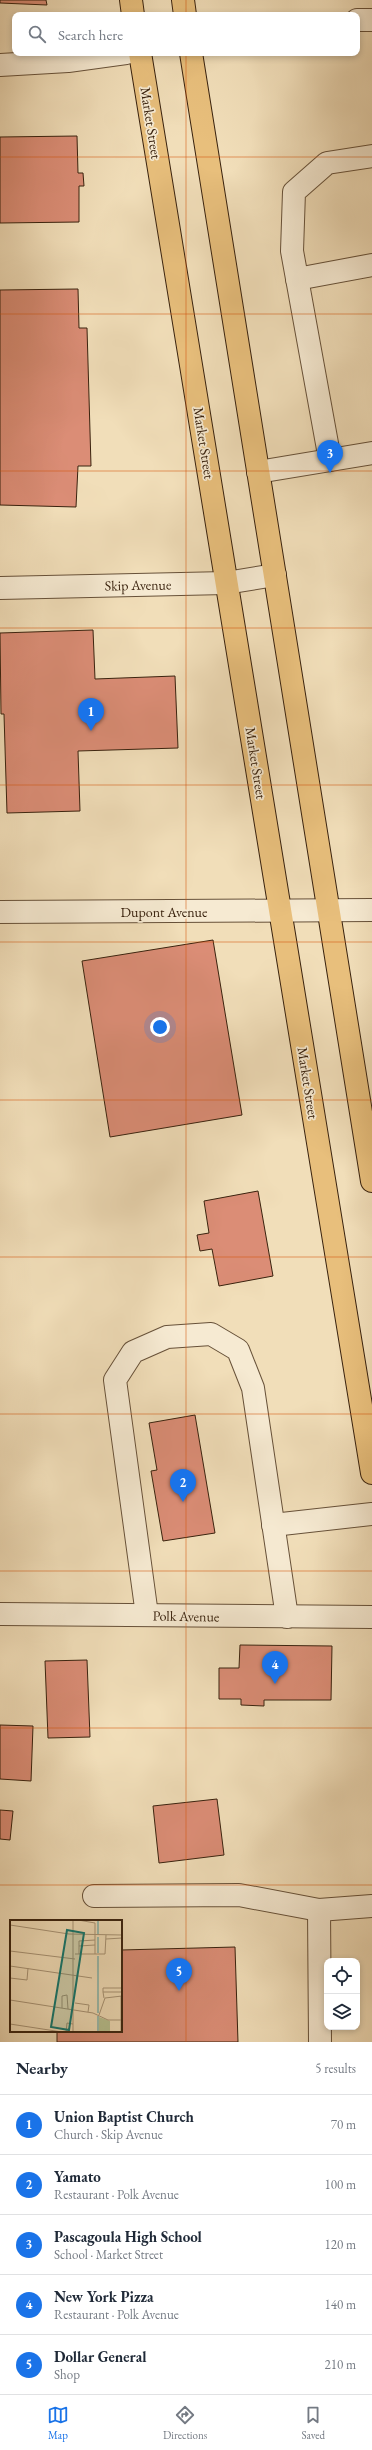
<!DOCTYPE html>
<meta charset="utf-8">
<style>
:root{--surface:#fff;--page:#f2f2f3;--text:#1f2937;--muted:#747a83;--line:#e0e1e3;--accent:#1a73e8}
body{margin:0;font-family:"EB Garamond",serif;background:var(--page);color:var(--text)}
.controls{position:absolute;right:12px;bottom:12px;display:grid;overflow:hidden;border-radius:8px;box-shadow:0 2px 6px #0003}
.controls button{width:36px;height:36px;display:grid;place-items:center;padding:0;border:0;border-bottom:1px solid var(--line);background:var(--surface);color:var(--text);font:20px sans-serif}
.you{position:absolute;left:160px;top:1027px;width:14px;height:14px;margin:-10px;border:3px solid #fff;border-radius:50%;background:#1a73e8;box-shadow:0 0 0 6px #1a73e833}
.badge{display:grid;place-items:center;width:26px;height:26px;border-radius:50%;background:var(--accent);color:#fff;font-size:13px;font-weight:700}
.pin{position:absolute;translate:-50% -33px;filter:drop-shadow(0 1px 2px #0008)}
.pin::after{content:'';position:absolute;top:21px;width:14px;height:12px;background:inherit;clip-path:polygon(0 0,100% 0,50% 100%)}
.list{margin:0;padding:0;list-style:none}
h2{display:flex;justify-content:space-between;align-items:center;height:52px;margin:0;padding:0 16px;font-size:17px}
h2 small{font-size:13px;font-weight:400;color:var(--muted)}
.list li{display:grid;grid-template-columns:26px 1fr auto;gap:12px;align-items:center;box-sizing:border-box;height:60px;padding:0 16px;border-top:1px solid var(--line)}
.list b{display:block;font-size:15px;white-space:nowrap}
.list p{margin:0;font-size:13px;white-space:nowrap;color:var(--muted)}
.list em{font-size:13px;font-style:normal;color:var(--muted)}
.icon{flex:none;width:22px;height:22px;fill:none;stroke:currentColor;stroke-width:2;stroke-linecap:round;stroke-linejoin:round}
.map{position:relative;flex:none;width:372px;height:2042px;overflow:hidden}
.search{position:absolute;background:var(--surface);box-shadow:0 2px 6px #0003;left:12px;right:12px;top:12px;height:44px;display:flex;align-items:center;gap:10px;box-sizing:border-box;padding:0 14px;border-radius:8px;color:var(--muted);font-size:15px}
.sheet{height:352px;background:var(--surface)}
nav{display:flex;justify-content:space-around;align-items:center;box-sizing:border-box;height:56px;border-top:1px solid var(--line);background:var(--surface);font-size:11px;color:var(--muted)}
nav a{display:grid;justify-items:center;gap:2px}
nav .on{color:var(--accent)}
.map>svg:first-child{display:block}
</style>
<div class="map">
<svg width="372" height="2042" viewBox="0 0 372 2042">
<rect width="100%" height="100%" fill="#f1deb9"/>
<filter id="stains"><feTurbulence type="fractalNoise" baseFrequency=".005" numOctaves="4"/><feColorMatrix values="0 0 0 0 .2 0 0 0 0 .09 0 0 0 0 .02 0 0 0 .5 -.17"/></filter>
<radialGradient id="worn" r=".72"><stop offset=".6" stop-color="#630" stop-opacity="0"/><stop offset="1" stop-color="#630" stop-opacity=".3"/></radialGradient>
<g fill="#db8d76" stroke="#39220e">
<path d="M0 0H46L47 5 0 3Z"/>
<path d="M77 136 78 173H83L84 186H79V222L0 223V137Z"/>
<path d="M78 289 79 328H87L91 466H78L76 507 0 505V290Z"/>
<path d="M93 630 95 679 175 676 178 748 78 751 80 811 7 813 4 714H1L0 633Z"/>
<path d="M213 940 242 1115 110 1137 82 961Z"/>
<path d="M258 1191 273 1276 219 1286 212 1249 200 1251 197 1235 209 1233 204 1201Z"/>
<path d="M195 1415 215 1533 163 1541 151 1471 157 1470 149 1423Z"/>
<path d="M240 1645 332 1646 331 1700H264V1706L241 1705V1699H219V1668H239Z"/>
<path d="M87 1660 90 1737 48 1738 45 1661Z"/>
<path d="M0 1725 33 1726 31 1781 0 1779Z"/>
<path d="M217 1799 224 1855 159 1863 153 1806Z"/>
<path d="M0 1810 13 1811 10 1840 0 1839Z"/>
<path d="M235 1947 238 2042H57V2031H121V1950Z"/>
</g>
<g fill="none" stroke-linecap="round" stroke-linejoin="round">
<defs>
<g id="minor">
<path d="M357 20H372"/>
<path d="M0 65 68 61 126 53"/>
<path d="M297 279 372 265"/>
<path d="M330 460 292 251 294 192 327 163 372 156"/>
<path d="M258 472 372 453"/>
<path d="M0 588 226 583 275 575"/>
<path d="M0 912 372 910"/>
<path d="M273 1525 372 1514"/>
<path d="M0 1614 372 1617"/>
<path d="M147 1615 115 1380 133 1352 167 1337 211 1334 238 1350 253 1388 287 1617"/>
<path d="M94 1896 239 1895 319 1910"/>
<path d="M320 2042 319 1910 372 1906"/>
</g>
<g id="major">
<path d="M131 0 133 15"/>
<path d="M183 0 185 15"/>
<path d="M140 53 372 1473"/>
<path d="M191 53 372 1181"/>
</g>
</defs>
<use href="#minor" stroke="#675139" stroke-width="24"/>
<use href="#major" stroke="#39220e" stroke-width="24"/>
<use href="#minor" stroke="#f6ead2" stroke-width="22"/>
<use href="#major" stroke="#e8bf7c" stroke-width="22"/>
</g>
<path fill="none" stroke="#d6540c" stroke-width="1" stroke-opacity="0.55" d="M186 0V15M186 53V2042M0 157H372M0 314H372M0 471H372M0 628H372M0 785H372M0 942H372M0 1100H372M0 1257H372M0 1414H372M0 1571H372M0 1728H372M0 1885H372"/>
<g text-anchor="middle" stroke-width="3.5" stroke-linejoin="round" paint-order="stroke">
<g font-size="14" fill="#39220e" stroke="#f6ead2">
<text transform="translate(151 123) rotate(81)" y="5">Market Street</text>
<text transform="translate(204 443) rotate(81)" y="5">Market Street</text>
<text transform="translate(138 585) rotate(-1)" y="5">Skip Avenue</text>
<text transform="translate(256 763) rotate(81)" y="5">Market Street</text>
<text x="164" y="917">Dupont Avenue</text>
<text transform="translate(308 1083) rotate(81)" y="5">Market Street</text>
<text transform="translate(186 1616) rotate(1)" y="5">Polk Avenue</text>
</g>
</g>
<g transform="translate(10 1920)">
<rect width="112" height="112" fill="#f1deb9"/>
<path d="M89 97 100 101V112H89Z" fill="#b7c291"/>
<path fill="none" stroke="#9bbcae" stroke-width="2" d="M88 14V0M88 17V33M88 36V93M88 96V112"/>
<path fill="none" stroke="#a79375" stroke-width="1" d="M63 0V112M68 0 85 3V34M0 5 59 14 112 15M96 19 112 18M69 26 85 25M0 31 65 39M65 34H95L96 15M69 34V21L85 20M0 46 82 58M0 58 17 60 18 48M93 72V68H112M111 76V112M94 78 93 72H112M0 80 83 93 98 100H112M65 83 79 85 78 92M52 88V76L57 75 58 89M89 95 95 78 112 76M0 104 52 112M56 112 57 103 63 104"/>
<path fill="#0f766e" fill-opacity="0.15" stroke="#0f766e" stroke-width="2" d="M57 10 74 13 59 110 41 107Z"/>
<rect width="112" height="112" fill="none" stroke="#39220e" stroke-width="2"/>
</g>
<rect width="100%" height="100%" filter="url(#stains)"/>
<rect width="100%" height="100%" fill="url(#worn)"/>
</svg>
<div class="controls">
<button><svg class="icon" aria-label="locate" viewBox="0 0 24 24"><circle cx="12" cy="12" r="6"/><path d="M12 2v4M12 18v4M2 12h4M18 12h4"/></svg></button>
<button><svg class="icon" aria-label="layers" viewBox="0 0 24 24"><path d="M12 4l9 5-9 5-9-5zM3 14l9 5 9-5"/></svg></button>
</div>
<div class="you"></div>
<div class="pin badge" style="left:91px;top:731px">1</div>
<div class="pin badge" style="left:183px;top:1502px">2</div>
<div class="pin badge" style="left:330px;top:473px">3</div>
<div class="pin badge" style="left:275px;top:1684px">4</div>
<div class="pin badge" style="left:179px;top:1991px">5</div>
<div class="search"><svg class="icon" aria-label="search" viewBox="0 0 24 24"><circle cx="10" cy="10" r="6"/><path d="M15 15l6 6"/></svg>Search here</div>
</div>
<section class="sheet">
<h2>Nearby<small>5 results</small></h2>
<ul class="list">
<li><span class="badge">1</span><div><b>Union Baptist Church</b><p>Church · Skip Avenue</p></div><em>70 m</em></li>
<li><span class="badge">2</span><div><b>Yamato</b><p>Restaurant · Polk Avenue</p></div><em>100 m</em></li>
<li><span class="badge">3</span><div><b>Pascagoula High School</b><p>School · Market Street</p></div><em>120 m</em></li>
<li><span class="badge">4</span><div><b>New York Pizza</b><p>Restaurant · Polk Avenue</p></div><em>140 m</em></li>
<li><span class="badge">5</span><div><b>Dollar General</b><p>Shop</p></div><em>210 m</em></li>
</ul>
</section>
<nav>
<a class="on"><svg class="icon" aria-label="map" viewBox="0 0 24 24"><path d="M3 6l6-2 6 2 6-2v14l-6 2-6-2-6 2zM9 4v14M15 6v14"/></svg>Map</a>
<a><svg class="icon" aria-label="directions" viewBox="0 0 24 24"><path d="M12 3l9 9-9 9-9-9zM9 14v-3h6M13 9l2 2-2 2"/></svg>Directions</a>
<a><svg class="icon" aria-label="saved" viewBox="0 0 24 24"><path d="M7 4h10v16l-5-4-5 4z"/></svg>Saved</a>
</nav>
